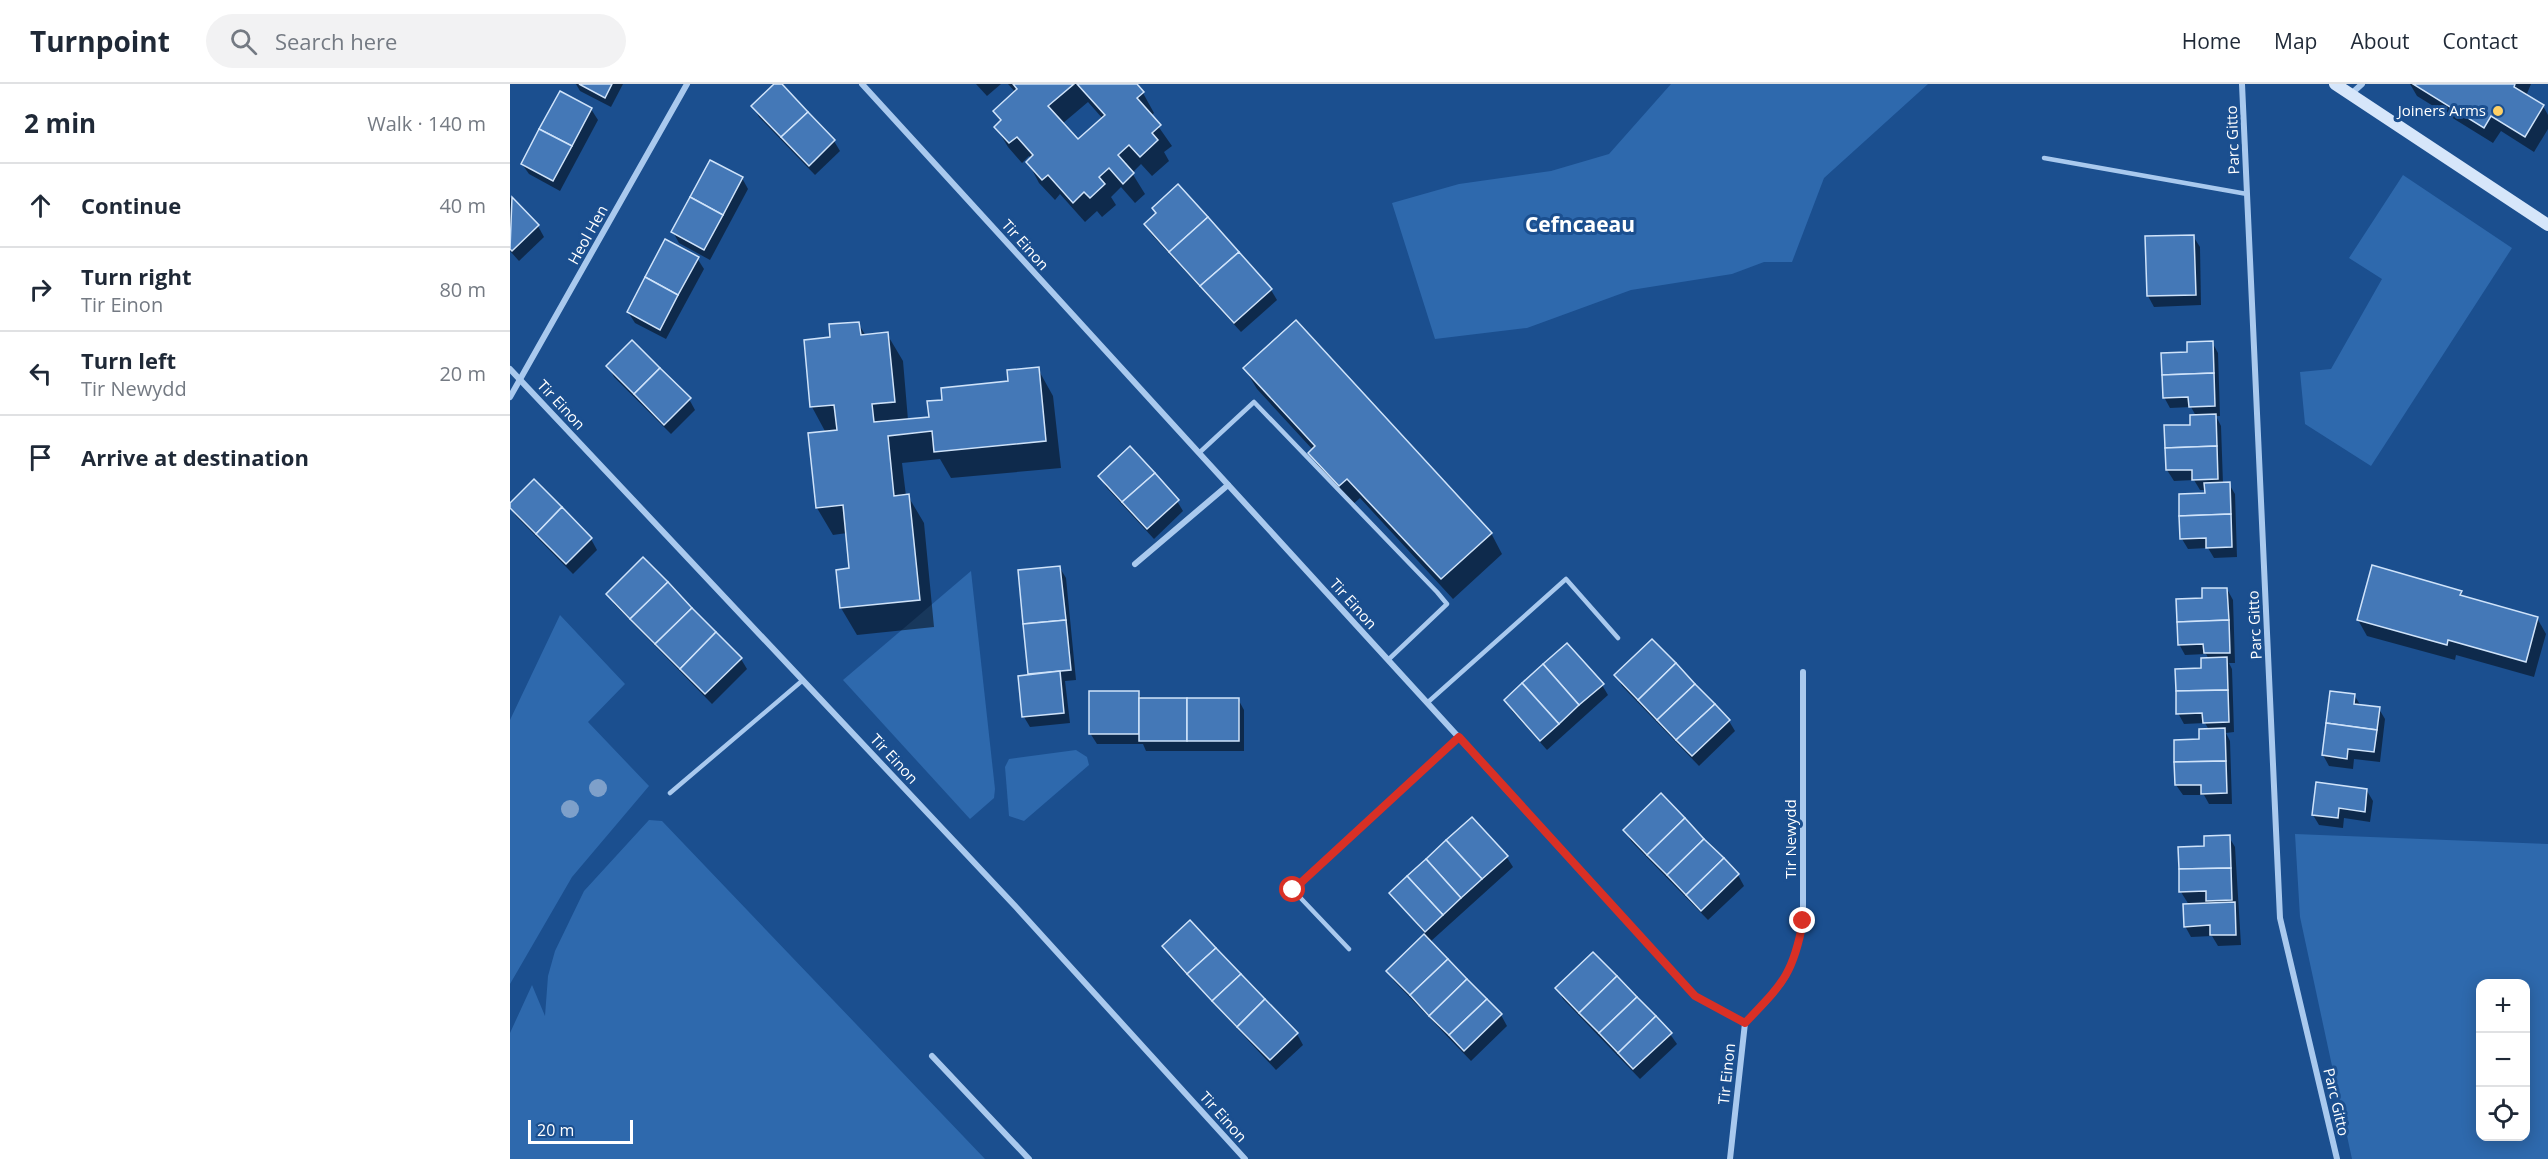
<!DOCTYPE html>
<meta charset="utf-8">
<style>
:root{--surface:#fff;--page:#f2f2f3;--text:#1f2937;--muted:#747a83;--line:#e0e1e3}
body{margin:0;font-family:"Open Sans",sans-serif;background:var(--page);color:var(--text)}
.controls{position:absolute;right:18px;bottom:18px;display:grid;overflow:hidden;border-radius:12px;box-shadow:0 3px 15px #0003}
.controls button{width:54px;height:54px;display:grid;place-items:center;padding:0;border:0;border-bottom:2px solid var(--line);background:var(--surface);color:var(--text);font:30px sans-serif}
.scale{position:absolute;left:18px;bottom:15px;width:105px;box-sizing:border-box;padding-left:6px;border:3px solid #fff;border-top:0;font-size:16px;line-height:21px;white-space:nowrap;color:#fff;-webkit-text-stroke:4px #1b4f8f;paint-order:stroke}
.stop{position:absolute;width:18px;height:18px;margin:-14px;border:4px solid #d93025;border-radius:50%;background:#fff}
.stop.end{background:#d93025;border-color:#fff;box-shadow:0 2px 6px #0008}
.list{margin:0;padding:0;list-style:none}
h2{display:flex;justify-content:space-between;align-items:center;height:78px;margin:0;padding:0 24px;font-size:26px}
h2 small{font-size:20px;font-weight:400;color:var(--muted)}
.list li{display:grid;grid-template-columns:39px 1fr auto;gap:18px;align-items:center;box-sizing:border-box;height:84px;padding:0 24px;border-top:2px solid var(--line)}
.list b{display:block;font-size:22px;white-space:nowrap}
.list p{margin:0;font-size:20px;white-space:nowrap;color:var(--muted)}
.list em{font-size:20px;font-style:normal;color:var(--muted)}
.icon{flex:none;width:33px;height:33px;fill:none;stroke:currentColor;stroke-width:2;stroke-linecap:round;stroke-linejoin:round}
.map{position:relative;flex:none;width:2038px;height:1075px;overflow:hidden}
header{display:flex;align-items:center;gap:36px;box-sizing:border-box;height:84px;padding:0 30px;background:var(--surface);border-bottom:2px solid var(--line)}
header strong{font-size:28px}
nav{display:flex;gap:33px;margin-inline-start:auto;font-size:21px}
.search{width:420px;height:54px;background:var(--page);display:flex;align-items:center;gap:15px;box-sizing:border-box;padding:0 21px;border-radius:33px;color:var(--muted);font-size:22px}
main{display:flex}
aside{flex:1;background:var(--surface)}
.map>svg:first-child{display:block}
</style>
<header>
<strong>Turnpoint</strong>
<div class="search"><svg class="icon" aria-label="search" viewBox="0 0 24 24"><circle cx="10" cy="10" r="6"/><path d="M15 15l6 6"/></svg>Search here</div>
<nav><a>Home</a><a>Map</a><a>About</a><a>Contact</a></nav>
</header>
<main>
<aside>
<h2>2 min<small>Walk · 140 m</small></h2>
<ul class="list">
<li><svg class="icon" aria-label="ahead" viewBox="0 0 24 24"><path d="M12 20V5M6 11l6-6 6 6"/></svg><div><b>Continue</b></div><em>40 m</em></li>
<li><svg class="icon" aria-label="right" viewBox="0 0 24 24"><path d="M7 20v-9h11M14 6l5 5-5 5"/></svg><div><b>Turn right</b><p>Tir Einon</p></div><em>80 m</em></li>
<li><svg class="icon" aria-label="left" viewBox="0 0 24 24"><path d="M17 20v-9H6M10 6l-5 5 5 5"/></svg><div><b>Turn left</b><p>Tir Newydd</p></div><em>20 m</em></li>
<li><svg class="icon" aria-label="arrive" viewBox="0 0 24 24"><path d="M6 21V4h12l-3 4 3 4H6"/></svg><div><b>Arrive at destination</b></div></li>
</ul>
</aside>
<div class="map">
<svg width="2038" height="1075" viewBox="0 0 2038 1075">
<rect width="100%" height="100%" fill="#1b4f8f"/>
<g fill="#2e69ad" fill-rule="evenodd">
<path d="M1161 0H1418L1314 94 1282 178H1254L1222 190 1121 206 1017 244 925 255 882 119 949 100 1041 87 1099 70Z"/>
<path d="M1893 91 2002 164 1861 382 1795 340 1790 288 1821 285 1872 195 1839 174Z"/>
<path d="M461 487 485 705 484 714 460 735 333 596Z"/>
<path d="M50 531 115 600 78 638 139 702 62 793 0 900V636Z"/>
<path d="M566 666 577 673 579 681 514 737 499 732 495 683 499 675Z"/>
<path d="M139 736 152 737 475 1075H0V949L22 901 35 932 38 892 45 867 74 807Z"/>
<path d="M1785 750 2038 760V1075H1842L1790 833ZM1970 900H2016V1052H1970Z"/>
</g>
<g fill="#0007" fill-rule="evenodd">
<path d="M66 0H113L101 23 70 7Z"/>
<path d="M266 0H270L324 57 330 67 305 91 249 33 243 22Z"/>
<path d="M466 0H491L477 12Z"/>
<path d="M498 0H625L633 9 644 29 641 32 662 62 654 68 659 77 642 92 631 80 622 89 635 110 625 119 611 103 601 113 606 121 592 133 587 127 575 138 550 110 545 116 529 99 518 78 522 75 519 72 512 79 498 63 486 43 491 39 485 27 506 9ZM578 18 593 35 567 57 552 40Z"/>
<path d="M1900 0H2021L2016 12 2033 22 2038 31V45L2024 68 1991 47 1983 59 1907 12Z"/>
<path d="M50 9 81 25 88 36 50 107 19 90 12 80Z"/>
<path d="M232 94 238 105 200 176 169 159 163 148Z"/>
<path d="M0 113 28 142 34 153 9 177 0 167Z"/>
<path d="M647 130 761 206 767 216 731 248 642 151 635 141Z"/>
<path d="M1683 152 1690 163 1691 221 1644 223 1638 212Z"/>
<path d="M187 174 194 185 156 255 125 239 118 228Z"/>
<path d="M348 239 356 252 377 250 393 277 398 336 421 334 434 317 500 298 528 285 543 312 551 384 441 394 430 375 392 379 396 412H398L414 439 424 543 347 551 331 524 341 486 337 449 323 451 307 424 316 349 302 323 322 255Z"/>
<path d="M1702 258 1708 269 1710 332H1706L1711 342 1713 400H1719L1725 410 1727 473 1704 474 1698 464 1678 465 1672 455 1696 410V406H1690L1684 396 1664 397 1657 386 1656 343 1682 342 1686 332 1681 323 1660 324 1654 313 1679 269Z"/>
<path d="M98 282 179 315 185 326 161 350 104 293Z"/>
<path d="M735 285 981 449 992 470 943 515 850 414 841 422 812 389 800 369 803 366 747 305Z"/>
<path d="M590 392 667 417 673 427 644 455 596 403Z"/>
<path d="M24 397 81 455 87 466 63 490 6 432 0 423Z"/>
<path d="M550 484 556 494 566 596 555 597 560 639 520 643 514 633 520 592 510 487Z"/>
<path d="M1717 505 1723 516 1725 579H1719L1722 585 1724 648 1716 649 1720 657 1722 720H1699L1694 711H1673L1666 701 1699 646 1695 639 1674 640 1668 629 1699 575 1696 570 1675 571 1669 560 1694 516Z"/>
<path d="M1951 508 1954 514 2027 534 2036 550 2024 593 1946 571 1945 576 1857 552 1848 536Z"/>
<path d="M98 510 231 575 237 585 202 620 104 520Z"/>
<path d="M1106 591 1219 637 1225 647 1189 682 1112 602Z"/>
<path d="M1092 601 1098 611 1037 666 1002 627 996 617Z"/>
<path d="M628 609 632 615H728L734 626V667H636L633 660H587L580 649Z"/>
<path d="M1844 611 1851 622 1869 625 1875 635 1870 678 1844 675 1843 685 1819 682 1813 671Z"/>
<path d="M1857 707 1863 717 1860 738 1834 734 1833 744 1809 741 1803 731Z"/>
<path d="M1151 712 1228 791 1234 802 1198 836 1121 757 1115 746Z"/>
<path d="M1719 753 1725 763 1731 861 1708 862 1702 852 1681 853 1675 842 1679 821 1671 808 1696 764Z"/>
<path d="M996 772 1003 783 920 858 991 931 997 942 961 977 884 897 878 887 915 850 881 809Z"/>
<path d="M654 863 787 950 793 961 766 986 660 873Z"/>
<path d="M1047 904 1160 950 1167 960 1130 995 1053 915Z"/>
</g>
<g fill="#4478b7" stroke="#cfe3fa" stroke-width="1.5">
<path d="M69 0H102L95 14Z"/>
<path d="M264 0H272L298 28 271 53 241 22Z"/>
<path d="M503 0H564L538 22 568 55 595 31 567 0H627L634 8 627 14 651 41 642 49 648 56 630 73 619 61 608 71 624 89 613 100 599 84 589 93 595 100 580 114 574 108 563 119 538 91 532 96 516 78 523 71 507 53 499 59 484 43 491 36 483 27 507 5Z"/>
<path d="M1903 0H2005L2004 3 2034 21 2015 53 1981 32 1974 44Z"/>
<path d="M50 7 82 24 62 62 29 45Z"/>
<path d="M298 28 325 56 299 82 271 53Z"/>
<path d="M29 45 62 62 43 97 11 80Z"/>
<path d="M200 76 233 93 213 131 180 113Z"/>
<path d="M668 100 698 133 659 168 634 140 646 129 642 124Z"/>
<path d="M2 113 29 141 2 167 0 165Z"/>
<path d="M180 113 213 131 194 166 161 148Z"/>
<path d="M698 133 729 168 690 202 659 168Z"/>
<path d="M1684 151 1686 211 1637 212 1635 152Z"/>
<path d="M155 155 189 173 168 211 135 193Z"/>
<path d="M729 168 762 205 724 239 690 202Z"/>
<path d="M135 193 168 211 150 246 117 228Z"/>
<path d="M786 236 982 449 931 495 837 395 829 402 798 369 805 362 733 284Z"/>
<path d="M349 238 351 251 378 248 385 318 362 320 364 338 419 333 417 317 432 316 431 304 498 297 497 286 529 283 536 357 424 368 422 347 378 352 384 412 399 410 410 516 330 524 326 486 339 484 333 421 306 424 298 349 327 346 324 321 300 323 294 256 320 253 319 240Z"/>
<path d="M122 256 150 284 124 310 96 282Z"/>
<path d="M1703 257 1704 289 1652 291 1651 269 1677 268V258Z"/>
<path d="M150 284 181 314 154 341 124 310Z"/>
<path d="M1704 289 1705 322 1679 323 1678 313 1653 314 1652 291Z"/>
<path d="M1706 330 1707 362 1655 364 1654 341H1680V331Z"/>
<path d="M620 362 645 389 612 418 588 392Z"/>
<path d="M1707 362 1708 395 1682 396V386H1656L1655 364Z"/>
<path d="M645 389 669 416 637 445 612 418Z"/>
<path d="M24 395 52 423 26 450 0 424V419Z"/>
<path d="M1720 398 1721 430 1669 432V410L1695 409 1694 399Z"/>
<path d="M52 423 82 454 56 480 26 450Z"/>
<path d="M1721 430 1722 463 1696 464V454L1670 455 1669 432Z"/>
<path d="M133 473 158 498 120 535 96 510Z"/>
<path d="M1862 481 1952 507 1950 511 2028 533 2016 578 1938 556 1937 561 1847 536Z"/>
<path d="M550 482 556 536 513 540 508 486Z"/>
<path d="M158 498 182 524 145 560 120 535Z"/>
<path d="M1692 504H1717L1719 536 1667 538 1666 515 1692 514Z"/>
<path d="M182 524 206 548 170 585 145 560Z"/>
<path d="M556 536 561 586 518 590 513 540Z"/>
<path d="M1719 536 1720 569H1694L1693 560 1668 561 1667 538Z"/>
<path d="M206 548 232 574 195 610 170 585Z"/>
<path d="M1142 555 1166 579 1128 616 1104 591Z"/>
<path d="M1057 559 1094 600 1069 621 1033 580Z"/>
<path d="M1717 573 1718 606 1666 607 1665 585 1691 584V574Z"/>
<path d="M1166 579 1185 600 1147 636 1128 616Z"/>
<path d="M1033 580 1069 621 1049 640 1012 599Z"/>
<path d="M550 587 554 629 512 633 508 592Z"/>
<path d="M1012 599 1049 640 1030 657 994 616Z"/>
<path d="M1185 600 1205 620 1166 656 1147 636Z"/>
<path d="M1718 606 1719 638 1693 639 1692 629 1666 630V607Z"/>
<rect x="579" y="607" width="50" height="43"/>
<path d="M1820 607 1845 610 1844 620 1870 623 1867 646 1816 639Z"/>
<rect x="629" y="614" width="48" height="43"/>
<rect x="677" y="614" width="52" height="43"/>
<path d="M1205 620 1220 636 1182 672 1166 656Z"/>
<path d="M1816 639 1867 646 1864 668 1838 665 1837 675 1812 671Z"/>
<path d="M1715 644 1716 677 1664 678V656L1689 655V645Z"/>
<path d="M1716 677 1717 709 1691 710V701H1665L1664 678Z"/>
<path d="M1806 698 1857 705 1855 728 1829 724 1828 734 1802 731Z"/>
<path d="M1151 709 1175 734 1137 771 1113 746Z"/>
<path d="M962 733 998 772 972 795 936 756Z"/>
<path d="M1175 734 1194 755 1157 791 1137 771Z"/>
<path d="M1720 751 1721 784 1669 785 1668 763 1694 762V752Z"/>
<path d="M1194 755 1214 774 1176 811 1157 791Z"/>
<path d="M936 756 972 795 951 814 916 775Z"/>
<path d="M1214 774 1229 790 1191 827 1176 811Z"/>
<path d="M916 775 951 814 933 831 897 792Z"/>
<path d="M1721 784 1722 816 1696 817V807L1669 808V785Z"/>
<path d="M897 792 933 831 915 848 879 809Z"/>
<path d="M1725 818 1726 851H1700V841L1674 843 1673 820Z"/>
<path d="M680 836 706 864 677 890 652 862Z"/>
<path d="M914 850 938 875 900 911 876 887Z"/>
<path d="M706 864 731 890 702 917 677 890Z"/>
<path d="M1083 868 1107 892 1069 929 1045 904Z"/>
<path d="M938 875 957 895 919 932 900 911Z"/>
<path d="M731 890 755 915 727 943 702 917Z"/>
<path d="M1107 892 1127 913 1089 949 1069 929Z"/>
<path d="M957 895 977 915 939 951 919 932Z"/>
<path d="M1127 913 1146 932 1108 969 1089 949Z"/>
<path d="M755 915 788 949 760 976 727 943Z"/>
<path d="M977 915 992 930 954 967 939 951Z"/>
<path d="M1146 932 1162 949 1123 985 1108 969Z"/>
</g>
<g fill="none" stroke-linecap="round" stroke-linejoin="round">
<g stroke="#a9c9ee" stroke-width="4.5">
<path d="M1534 74 1737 110"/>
<path d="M689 369 744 318 927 508 937 520 878 576"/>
<path d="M917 619 1056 495 1108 554"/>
<path d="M160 709 293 596"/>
<path d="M839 865 783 806 949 653"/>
</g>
<g stroke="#a9c9ee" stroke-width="6">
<path d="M352 0 1185 912 1235 939 1220 1075"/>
<path d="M1732 0 1770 834 1827 1075"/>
<path d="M1841 10 1852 0"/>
<path d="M0 285 506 823 735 1075"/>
<path d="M0 313 177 0"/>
<path d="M625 480 718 401"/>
<path d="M1235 939C1272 901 1283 892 1293 837V588"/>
<path d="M422 972 519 1075"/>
</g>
<path stroke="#d6e6fa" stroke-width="12" d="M1825 0 2038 141"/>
</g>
<g fill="#7ea0ca">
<circle cx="88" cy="704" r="9"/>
<circle cx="60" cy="725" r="9"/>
</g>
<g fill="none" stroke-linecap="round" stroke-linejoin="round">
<path stroke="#d93025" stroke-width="8" d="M783 806 949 653 1185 912 1235 939C1271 901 1283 892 1293 837"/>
</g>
<circle fill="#ffd166" stroke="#1b4f8f" stroke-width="2" cx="1988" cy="27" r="6"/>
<g text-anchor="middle" stroke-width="6" stroke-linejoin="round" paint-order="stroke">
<g font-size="15" fill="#fff" stroke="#1b4f8f" text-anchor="end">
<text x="1976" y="32">Joiners Arms</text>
</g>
<g font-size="15" fill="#fff" stroke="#1b4f8f">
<text transform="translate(1723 56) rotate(-92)" y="5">Parc Gitto</text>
<text transform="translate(78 151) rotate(-61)" y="5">Heol Hen</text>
<text transform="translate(515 161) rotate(48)" y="5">Tir Einon</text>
<text transform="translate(51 321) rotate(47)" y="5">Tir Einon</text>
<text transform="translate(843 520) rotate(48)" y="5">Tir Einon</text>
<text transform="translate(1745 541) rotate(-93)" y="5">Parc Gitto</text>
<text transform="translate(384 675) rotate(47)" y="5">Tir Einon</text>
<text transform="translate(1281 755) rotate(-90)" y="5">Tir Newydd</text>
<text transform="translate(1217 990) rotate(-84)" y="5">Tir Einon</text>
<text transform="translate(1826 1018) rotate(77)" y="5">Parc Gitto</text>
<text transform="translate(713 1033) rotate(48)" y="5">Tir Einon</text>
</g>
<g font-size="21" font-weight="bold" fill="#fff" stroke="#1b4f8f">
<text x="1070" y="148">Cefncaeau</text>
</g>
</g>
</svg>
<div class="controls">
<button>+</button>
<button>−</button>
<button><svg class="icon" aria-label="locate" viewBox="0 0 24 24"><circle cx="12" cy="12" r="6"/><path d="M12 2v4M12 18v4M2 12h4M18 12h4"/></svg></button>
</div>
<div class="scale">20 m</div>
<div class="stop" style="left:783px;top:806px"></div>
<div class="stop end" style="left:1293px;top:837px"></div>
</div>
</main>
